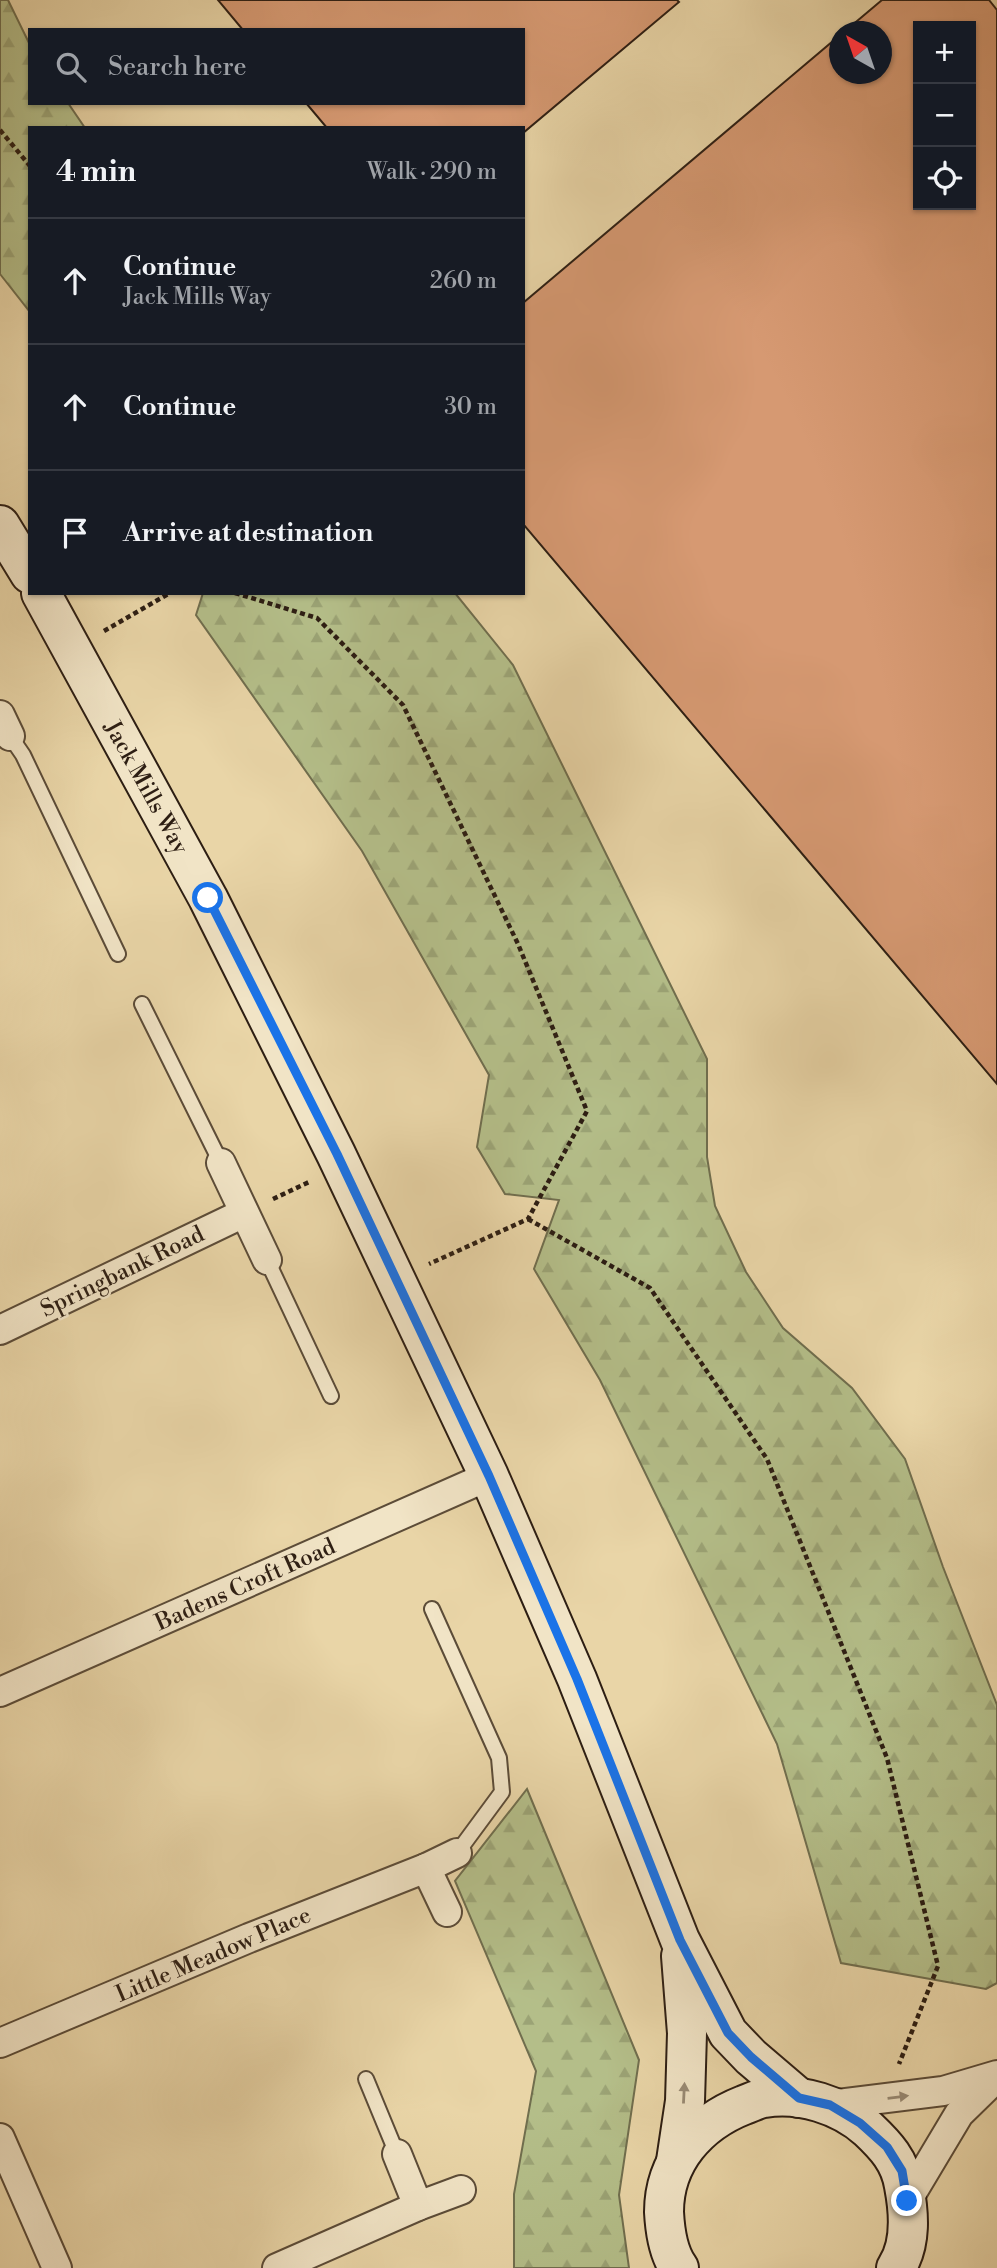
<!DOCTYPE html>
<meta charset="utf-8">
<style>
:root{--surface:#171b24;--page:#20242c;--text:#f1f3f6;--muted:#9ea1a6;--line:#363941}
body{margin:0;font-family:"Libre Bodoni",serif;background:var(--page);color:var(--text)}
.controls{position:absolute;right:21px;top:21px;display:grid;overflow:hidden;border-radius:0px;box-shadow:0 2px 5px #0004}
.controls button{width:63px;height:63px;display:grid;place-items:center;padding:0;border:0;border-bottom:2px solid var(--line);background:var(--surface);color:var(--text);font:35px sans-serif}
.compass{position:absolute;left:829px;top:21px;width:63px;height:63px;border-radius:50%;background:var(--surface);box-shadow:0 2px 5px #0004;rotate:320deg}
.stop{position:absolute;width:21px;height:21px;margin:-16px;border:5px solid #1a73e8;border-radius:50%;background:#fff}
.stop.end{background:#1a73e8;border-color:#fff;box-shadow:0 2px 7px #0008}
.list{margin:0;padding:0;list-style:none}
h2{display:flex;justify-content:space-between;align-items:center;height:91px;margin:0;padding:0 28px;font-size:30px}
h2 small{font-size:23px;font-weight:400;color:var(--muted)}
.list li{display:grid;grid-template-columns:46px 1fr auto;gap:21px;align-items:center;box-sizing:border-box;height:126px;padding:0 28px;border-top:2px solid var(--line)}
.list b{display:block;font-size:26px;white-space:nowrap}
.list p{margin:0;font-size:23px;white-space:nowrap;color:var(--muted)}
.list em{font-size:23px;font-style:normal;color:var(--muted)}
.icon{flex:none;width:38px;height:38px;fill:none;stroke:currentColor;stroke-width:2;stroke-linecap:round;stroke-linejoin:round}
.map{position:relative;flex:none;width:997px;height:2268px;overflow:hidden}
.search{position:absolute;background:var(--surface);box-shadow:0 2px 5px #0004;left:28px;top:28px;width:497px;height:77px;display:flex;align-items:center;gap:18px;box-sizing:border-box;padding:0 24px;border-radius:0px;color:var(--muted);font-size:26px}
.panel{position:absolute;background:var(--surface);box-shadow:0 2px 5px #0004;left:28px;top:126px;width:497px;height:469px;border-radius:0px}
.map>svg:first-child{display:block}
</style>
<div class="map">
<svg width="997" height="2268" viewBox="0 0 997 2268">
<defs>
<pattern id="forest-firs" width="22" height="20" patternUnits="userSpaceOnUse" patternTransform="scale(1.75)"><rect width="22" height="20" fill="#b4be89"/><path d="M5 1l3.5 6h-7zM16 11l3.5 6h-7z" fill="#9ba375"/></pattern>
</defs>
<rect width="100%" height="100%" fill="#e9d5a7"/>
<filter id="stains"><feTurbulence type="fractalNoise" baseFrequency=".00286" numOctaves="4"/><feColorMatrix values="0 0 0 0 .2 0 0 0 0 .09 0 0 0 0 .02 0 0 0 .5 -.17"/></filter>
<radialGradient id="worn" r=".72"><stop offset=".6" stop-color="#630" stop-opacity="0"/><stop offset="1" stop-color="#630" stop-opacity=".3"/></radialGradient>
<g fill="url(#forest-firs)" stroke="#706e4e" stroke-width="2">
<path d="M0 0H8L30 45V103H68L85 128H30V312L0 274Z"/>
<path d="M203 593H455L513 665 707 1059V1157L715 1206 746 1272 783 1328 852 1388 905 1459 943 1567 997 1705V1983L986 1989 841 1963 777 1744 600 1380 534 1269 559 1200 505 1194 477 1147 489 1075 362 851 196 615Z"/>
<path d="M527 1789 639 2060 619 2195 629 2268H514V2194L536 2071 455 1881Z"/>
</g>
<g fill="#d69972" stroke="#2d1e13" stroke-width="2" fill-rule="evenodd">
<path d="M218 0H677L679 2 523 133V128H327L306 103H523V30H243Z"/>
<path d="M882 0H989L997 10V1084L523 524V303L839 36V74H881V32H844ZM918 26H971V205H918Z"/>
</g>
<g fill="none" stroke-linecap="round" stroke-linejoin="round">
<defs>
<g id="lane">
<path d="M10 736 23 755 118 954"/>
<path d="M142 1004 221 1163"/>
<path d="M267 1260 331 1396"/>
<path d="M432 1609 499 1758 502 1792 457 1853"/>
<path d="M366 2079 397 2154"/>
</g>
<g id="street">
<path d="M0 715 10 736"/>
<path d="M221 1163 267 1260"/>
<path d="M0 1330 244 1213"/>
<path d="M0 1692 489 1476"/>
<path d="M426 1868 447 1912"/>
<path d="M0 2043 249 1938 426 1868 457 1853"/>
<path d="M830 2105 943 2091 997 2075"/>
<path d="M0 2138 57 2268"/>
<path d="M397 2154 418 2206"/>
<path d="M907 2201 959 2114 997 2077"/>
<path d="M277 2268 418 2206 461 2190"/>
</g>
<g id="secondary">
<path d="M0 525 30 574"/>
<path d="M41 593 208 898 336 1154 489 1476 577 1679 680 1940 728 2033 751 2057 799 2098"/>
<path d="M676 2161 685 2101 687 2033 681 1956"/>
<path d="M679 2268C668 2253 665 2231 664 2212 664 2161 698 2123 744 2105 750 2103 757 2099 764 2098 800 2092 841 2105 868 2129 886 2146 900 2161 904 2186 909 2212 912 2244 896 2268"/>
</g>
</defs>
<use href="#lane" stroke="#5c4c38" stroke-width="18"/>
<use href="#street" stroke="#5c4c38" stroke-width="32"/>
<use href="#secondary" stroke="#2d1e13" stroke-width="42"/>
<g stroke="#2d1e13" stroke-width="4.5" stroke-dasharray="5 3.5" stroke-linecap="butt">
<path d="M0 130 30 166"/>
<path d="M235 593 317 618 403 705 518 944 587 1111 528 1219 429 1264"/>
<path d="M104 631 170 593"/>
<path d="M273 1199 309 1182"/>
<path d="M528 1219 650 1288 767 1459 887 1758 938 1966 899 2064"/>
</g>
<use href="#lane" stroke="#f1e4c6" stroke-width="14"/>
<use href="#street" stroke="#f1e4c6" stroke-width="28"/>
<use href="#secondary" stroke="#f1e4c6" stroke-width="38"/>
</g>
<defs><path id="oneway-solid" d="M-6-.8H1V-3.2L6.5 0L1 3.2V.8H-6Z" transform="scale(1.75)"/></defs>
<g fill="#998b75">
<use href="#oneway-solid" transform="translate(684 2093) rotate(-87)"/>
<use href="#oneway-solid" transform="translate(898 2097) rotate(-7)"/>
</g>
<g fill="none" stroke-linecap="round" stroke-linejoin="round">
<path stroke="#1a73e8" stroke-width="9" d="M208 898 337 1154 489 1476 577 1679 680 1940 728 2033 751 2057 799 2098 830 2105 860 2123 887 2147 902 2171 907 2201"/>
</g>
<g text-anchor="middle" stroke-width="5" stroke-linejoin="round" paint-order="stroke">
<g font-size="23" fill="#2d1e13" stroke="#f1e4c6">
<text transform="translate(147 787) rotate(61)" y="8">Jack Mills Way</text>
<text transform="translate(122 1271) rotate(-26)" y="8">Springbank Road</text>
<text transform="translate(245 1584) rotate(-24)" y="8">Badens Croft Road</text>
<text transform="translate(213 1954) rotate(-23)" y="8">Little Meadow Place</text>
</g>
</g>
<rect width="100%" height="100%" filter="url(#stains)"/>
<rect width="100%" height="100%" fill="url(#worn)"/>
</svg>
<div class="controls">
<button>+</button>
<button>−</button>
<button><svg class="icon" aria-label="locate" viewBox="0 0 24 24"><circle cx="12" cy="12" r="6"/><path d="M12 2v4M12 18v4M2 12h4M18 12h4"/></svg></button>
</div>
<svg class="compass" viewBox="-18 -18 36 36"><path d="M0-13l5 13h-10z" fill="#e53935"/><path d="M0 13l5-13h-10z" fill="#9ea1a6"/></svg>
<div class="stop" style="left:208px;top:898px"></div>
<div class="stop end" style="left:907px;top:2201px"></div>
<div class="search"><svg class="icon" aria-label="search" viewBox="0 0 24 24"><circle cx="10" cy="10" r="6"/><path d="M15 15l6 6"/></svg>Search here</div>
<section class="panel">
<h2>4 min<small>Walk · 290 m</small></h2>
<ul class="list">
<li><svg class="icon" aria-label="ahead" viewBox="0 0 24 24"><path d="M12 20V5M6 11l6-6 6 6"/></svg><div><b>Continue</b><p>Jack Mills Way</p></div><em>260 m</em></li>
<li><svg class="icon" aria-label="ahead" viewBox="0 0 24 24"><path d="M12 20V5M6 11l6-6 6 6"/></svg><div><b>Continue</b></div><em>30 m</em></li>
<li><svg class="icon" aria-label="arrive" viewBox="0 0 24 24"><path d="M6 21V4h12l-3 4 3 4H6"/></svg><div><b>Arrive at destination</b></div></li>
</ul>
</section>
</div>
